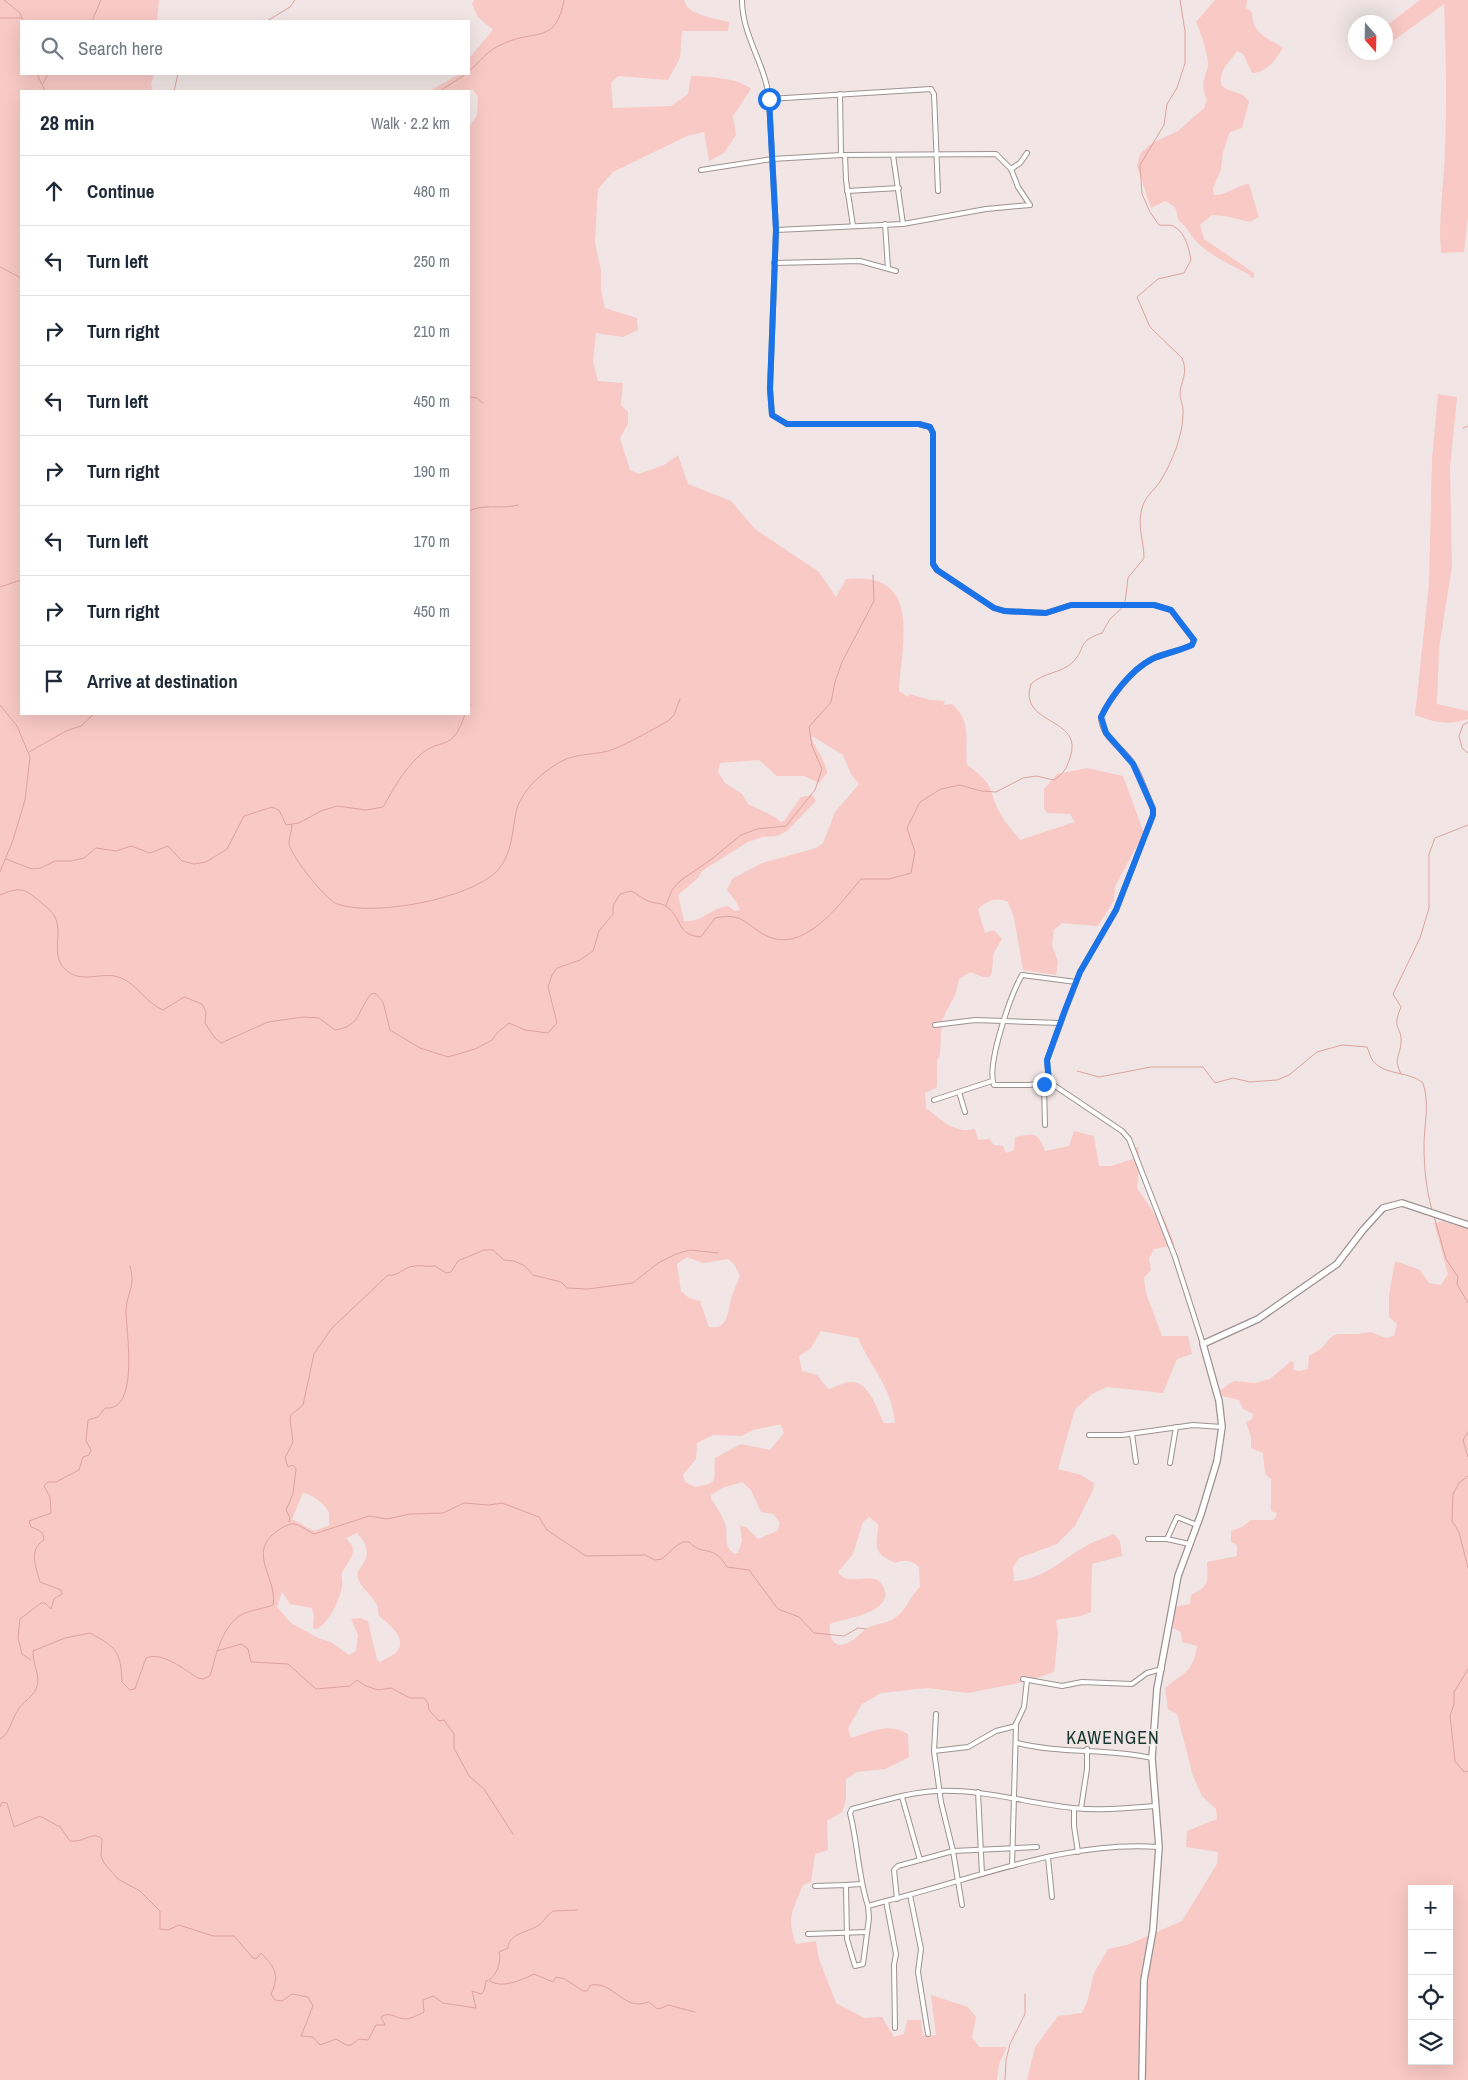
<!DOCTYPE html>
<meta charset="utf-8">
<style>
:root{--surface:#fff;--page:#f6f6f7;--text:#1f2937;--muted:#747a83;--line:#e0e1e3}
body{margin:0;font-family:"Archivo Narrow",sans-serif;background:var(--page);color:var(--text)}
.controls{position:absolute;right:15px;bottom:15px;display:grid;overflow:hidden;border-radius:0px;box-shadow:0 5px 20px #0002}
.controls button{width:45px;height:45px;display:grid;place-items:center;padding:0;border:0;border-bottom:1px solid var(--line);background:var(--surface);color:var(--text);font:25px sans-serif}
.compass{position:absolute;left:1348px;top:15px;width:45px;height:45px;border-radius:50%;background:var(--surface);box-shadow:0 5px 20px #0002;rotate:160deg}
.stop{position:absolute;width:15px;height:15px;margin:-11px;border:4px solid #1a73e8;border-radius:50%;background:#fff}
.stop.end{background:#1a73e8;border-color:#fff;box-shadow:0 1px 5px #0008}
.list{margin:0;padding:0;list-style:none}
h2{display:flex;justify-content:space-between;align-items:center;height:65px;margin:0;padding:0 20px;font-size:21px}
h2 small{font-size:16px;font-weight:400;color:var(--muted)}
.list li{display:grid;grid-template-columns:32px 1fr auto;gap:15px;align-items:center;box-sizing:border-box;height:70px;padding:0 20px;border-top:1px solid var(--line)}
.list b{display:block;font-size:19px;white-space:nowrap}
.list em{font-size:16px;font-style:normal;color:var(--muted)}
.icon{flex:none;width:28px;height:28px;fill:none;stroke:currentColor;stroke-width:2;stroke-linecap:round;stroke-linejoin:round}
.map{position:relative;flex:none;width:1468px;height:2080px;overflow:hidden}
.search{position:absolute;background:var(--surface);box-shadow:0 5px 20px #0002;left:20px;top:20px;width:450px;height:55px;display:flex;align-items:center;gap:12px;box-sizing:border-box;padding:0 18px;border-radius:0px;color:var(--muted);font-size:19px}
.panel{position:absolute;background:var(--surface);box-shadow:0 5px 20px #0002;left:20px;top:90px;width:450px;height:625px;border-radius:0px}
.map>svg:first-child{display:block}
</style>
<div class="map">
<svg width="1468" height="2080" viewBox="0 0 1468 2080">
<rect width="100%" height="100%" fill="#f1e6e5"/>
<g fill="#f8c9c5" fill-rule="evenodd">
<path d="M0 0H159L157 21H21V74H154L151 84 153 91H21V714H469V127L477 115 478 96 472 89 469 91H429L460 74H469V58L493 30 478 17 472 4 474 0H684C688 16 715 18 729 22L728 31H682L680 58 668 80 618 76 611 83 613 108 671 106 688 94 691 76C708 76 738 78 751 89L733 116 736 135 724 153 709 161 704 132 687 136 613 172 598 189 595 242 601 271V290L605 308 637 318 638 330 623 337 596 333 593 362 598 381 623 383 621 405 628 412V424L620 438 630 470 639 474 664 465 678 455 688 484 731 501 755 529 819 572 836 597 846 579C924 571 901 643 899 691L908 697 910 694 930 700 945 701 943 705 952 704C973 722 964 741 967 765 996 785 987 789 1001 815 1006 824 1014 832 1020 840L1075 822 1070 814 1047 813 1044 808V789L1057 774 1087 768 1123 776 1144 833 1115 886 1114 900 1098 926 1062 923 1054 930 1052 945 1058 962 1056 975 1023 970 1014 918 1008 902C996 897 988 900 978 909L985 933 994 930 1002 939C999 944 994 951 993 957 992 978 993 982 971 972L959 979 956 993 942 1020 940 1054 937 1061V1087L925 1093 926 1108C942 1120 954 1134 975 1129L978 1140 989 1139 994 1145 1003 1146 1006 1153 1014 1150 1015 1137C1035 1133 1038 1132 1045 1151L1069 1146 1074 1131 1094 1136 1099 1166H1111L1133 1159 1130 1148 1138 1147 1140 1158 1137 1188 1156 1216 1163 1215 1175 1245 1154 1249 1149 1258 1151 1270 1144 1278 1146 1293 1162 1336H1188L1192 1354 1177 1359 1163 1393 1107 1387 1092 1394 1075 1409 1058 1469 1081 1475 1094 1483 1093 1490 1075 1526 1057 1544 1019 1558 1013 1567 1014 1581C1044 1580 1063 1558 1088 1545 1096 1540 1105 1538 1114 1534L1120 1541 1122 1556 1092 1564 1091 1612 1081 1616 1056 1620 1058 1634 1054 1672 1024 1682 968 1693 927 1688 881 1693 862 1704 848 1728 851 1738C872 1731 889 1722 908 1734L909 1757 885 1769 857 1772 846 1779V1799L842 1812 827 1821 828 1850 815 1854 811 1882 803 1885C793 1910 786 1917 796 1944L816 1941 819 1959 836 2003 864 2018 882 2017 894 2037 904 2034 907 2020H921L923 2036 936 2035 931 1995 968 2007 976 2017 972 2038 980 2047H1007L999 2064 997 2080H0ZM812 736 843 755 851 774 859 784 835 812 823 843 816 848 762 863 732 879 727 890 737 903 740 910 735 911 728 906C710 908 702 923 684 921L678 895 698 878 702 871 748 842 763 837 777 836 787 831 816 801 813 795 801 797 784 821 781 822 775 817 748 804 742 794 725 783 718 772 720 763 759 760 777 776H804L819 783 827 773C825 756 812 746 812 736ZM687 1257 703 1263 728 1259 734 1264 740 1276C737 1284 733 1291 731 1299 728 1311 728 1331 709 1327L700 1301 689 1298 681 1291 677 1264ZM821 1331 858 1338C872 1370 892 1387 895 1423H884C877 1410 870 1382 851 1382 844 1382 836 1387 828 1389L817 1375 802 1371 799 1356 810 1349ZM777 1425H781L784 1433 770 1450 741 1444 715 1458C712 1476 723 1483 695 1487L685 1482 683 1475 696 1459 697 1443 713 1435 742 1436 753 1430ZM742 1482 751 1490 761 1512 773 1514 780 1523 777 1531 758 1539 747 1528 740 1525 742 1541 738 1553 734 1554C722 1545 729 1534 725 1523 722 1516 716 1505 711 1499V1495L722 1488ZM303 1493C310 1493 327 1505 329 1513 330 1518 328 1520 330 1525L314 1531 292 1519ZM869 1517 878 1524C878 1547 870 1551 895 1563 904 1559 912 1560 919 1567L920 1587C909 1597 907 1610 895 1618 887 1624 875 1623 866 1629 857 1636 850 1645 839 1645 830 1642 829 1632 830 1624 844 1618 897 1613 883 1586 873 1568 848 1589 838 1572L853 1554 863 1522ZM357 1533C370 1547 370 1557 358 1571 355 1584 371 1593 377 1605 379 1610 377 1611 379 1616 389 1624 409 1639 396 1653L380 1662 377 1660 368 1621 360 1618 351 1619 358 1635 356 1651 349 1655 331 1642 318 1638 291 1623 277 1607 282 1592 290 1604 312 1608 314 1616 313 1628 317 1629C329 1623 341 1598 342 1585 343 1581 341 1577 342 1573 346 1563 354 1559 353 1547L346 1538Z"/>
<path d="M1215 0H1247L1246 8 1252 12C1252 34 1267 37 1283 48 1276 59 1267 73 1252 73L1243 54 1237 51C1229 63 1219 69 1221 85 1230 94 1243 90 1249 102L1242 128 1230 132 1223 152 1221 170 1213 188 1214 195C1226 196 1236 185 1249 184L1259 217 1250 222 1225 216 1212 215 1200 225 1204 239 1254 273V277L1251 278 1250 275C1232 265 1210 256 1196 241 1189 234 1188 227 1179 221L1175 207 1165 201 1151 208 1137 166 1140 154 1152 143 1178 131 1204 108 1207 100C1201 86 1203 81 1208 67 1210 60 1200 29 1196 22Z"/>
<path d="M1420 0H1468V216L1464 252 1441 253C1438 218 1444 184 1445 150 1447 101 1446 52 1444 4L1386 46V26Z"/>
<path d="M1438 394 1457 397 1450 468 1452 566 1439 649 1437 704 1468 711V719C1449 726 1433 722 1415 715L1429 584 1432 459Z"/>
<path d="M1442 1221 1468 1229V2080H1027L1035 2047 1058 2016 1082 2013 1087 2002 1094 1973 1108 1949 1127 1945 1182 1921 1217 1864 1218 1852 1186 1847 1187 1831 1217 1819 1216 1809 1202 1796 1193 1776 1177 1714 1168 1709 1165 1688C1184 1672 1193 1673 1197 1646L1182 1642 1181 1632 1173 1628 1175 1607 1190 1604 1191 1595C1210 1586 1208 1582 1207 1562L1237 1556V1545L1231 1542V1531L1242 1527 1251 1520H1274L1277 1513 1271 1511V1479L1265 1474 1263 1453 1251 1448V1437L1246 1422 1252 1419 1253 1414 1243 1409 1239 1400 1222 1396 1220 1390 1234 1381 1255 1383 1270 1379 1291 1361 1294 1363 1293 1370 1299 1371 1308 1369 1309 1356 1322 1348 1330 1338 1337 1334H1358L1371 1332 1386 1338 1394 1336 1397 1324 1389 1317V1295L1395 1261 1420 1270 1429 1283 1441 1285 1448 1274 1434 1223ZM1412 1889H1449V2061H1412Z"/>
</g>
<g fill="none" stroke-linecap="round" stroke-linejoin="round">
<g stroke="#dea39e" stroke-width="1">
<path d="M4 0 20 13 23 21"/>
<path d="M0 18H22"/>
<path d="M92 21 101 0"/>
<path d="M267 21 290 7 295 0"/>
<path d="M469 71C484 59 485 51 505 43 535 29 556 45 564 0"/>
<path d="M37 74 45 91"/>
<path d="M43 84 48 74"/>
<path d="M174 91 178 74"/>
<path d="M440 91 466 74"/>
<path d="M0 267 21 278"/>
<path d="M469 397 477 398 483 403"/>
<path d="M1463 428 1468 426"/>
<path d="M469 511C485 503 501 510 518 505"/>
<path d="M0 587 21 580"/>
<path d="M1125 602 1128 578 1144 558C1144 540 1136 524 1143 505 1147 494 1156 489 1161 480 1172 462 1183 435 1183 414 1184 408 1181 402 1180 395 1180 381 1189 375 1182 358L1150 327 1137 297 1158 279 1184 273 1191 260C1189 249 1186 234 1175 227 1171 224 1164 226 1159 225L1150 212 1142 194 1140 165 1164 125 1167 104 1177 88 1185 63V31L1180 0"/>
<path d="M0 705 17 726 30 757 25 800 13 840 0 872"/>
<path d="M469 707 471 704"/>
<path d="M1468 722 1463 725 1459 736 1462 748 1468 753"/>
<path d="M29 752 66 731 81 726 94 714"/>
<path d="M292 825C292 831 289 837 289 843 289 854 326 900 337 904 374 917 468 899 496 872 512 856 512 833 516 812 521 791 541 773 560 762 577 752 597 756 614 749 631 742 652 730 668 721L674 715 680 699"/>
<path d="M6 859 32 869 41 868 55 861H71L84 858 96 848 116 851 131 846 150 853 168 846 182 861 194 864 206 862 227 849 244 816 272 807 279 810 286 825 299 823 321 811 337 806 366 810 383 807C394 788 403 771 419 756 441 735 452 755 465 714"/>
<path d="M0 895C23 885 26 890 44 905 50 910 55 914 57 923 61 938 51 957 66 970 82 985 104 970 121 978 138 985 146 1003 163 1010L184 997 202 1004 206 1012 205 1023 215 1038 221 1043 268 1022 303 1017 319 1018 335 1030C361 1026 357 1011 371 994L375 993 383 1002 390 1030 420 1048 448 1057 475 1049 492 1040 497 1033 509 1023 525 1030 548 1033 557 1023 548 987 552 975 557 968 580 960 593 951 599 931 613 914V906L620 894 631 891C637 894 643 899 648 901 656 904 660 902 667 907 683 919 676 935 701 937L715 918C741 913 742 921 763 934 802 957 839 905 861 879H889L911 873 915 852 907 828 920 802 941 789 960 785 981 791 996 792 1023 778 1036 776 1054 780C1064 773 1066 769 1070 758 1085 716 1017 726 1031 684 1042 673 1062 673 1073 662 1087 647 1076 642 1102 633L1110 619 1124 606"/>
<path d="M666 905 672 890 680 881 713 858 741 835 757 829 786 826 815 790 822 769 812 746 809 727 831 702 835 682 842 662 874 601 873 575"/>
<path d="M1077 1071 1099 1077 1151 1067H1203L1215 1083 1233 1078 1250 1082 1277 1080 1289 1075 1317 1052 1342 1045 1367 1047C1369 1051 1370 1057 1373 1061 1385 1076 1410 1071 1423 1083 1430 1104 1424 1125 1424 1145 1424 1167 1426 1189 1432 1210"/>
<path d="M1401 1074C1393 1057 1400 1058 1401 1042 1402 1026 1391 1030 1401 1007L1393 994 1420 938 1429 908V854L1435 838 1468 825"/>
<path d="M1434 1216 1446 1259 1458 1277 1457 1284 1468 1303"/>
<path d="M1468 1432 1463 1440 1468 1457"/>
<path d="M1468 1476 1459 1483 1453 1494 1452 1521 1459 1532 1468 1568"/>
<path d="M289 1522 290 1518 286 1510 293 1494 296 1469 293 1465 288 1467 285 1458 293 1442 290 1420 291 1415 303 1405 314 1354 332 1328 388 1275C398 1277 405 1266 415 1266 422 1265 427 1267 435 1266L446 1273 451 1272 458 1261 484 1250H493L504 1260 514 1261 525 1266 533 1275 561 1282 567 1288 588 1289 633 1283 658 1263 676 1254 690 1250 718 1253"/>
<path d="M217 1651 241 1644 248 1649 251 1662 288 1664 316 1689 350 1686 357 1680 366 1686 378 1690 391 1688 410 1698H424L428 1703 429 1710 439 1721 444 1720 454 1734V1748L469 1776 484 1789 513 1834"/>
<path d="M31 1660 22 1654 18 1638 20 1619 41 1603H45L51 1609 54 1599 62 1594 61 1590 40 1582C36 1567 28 1550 44 1540 44 1531 38 1530 31 1527L29 1521 51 1513 50 1497 44 1486 48 1482H56L79 1470 83 1457 89 1455 91 1450 86 1441 88 1420 98 1417 105 1408C140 1412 126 1330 126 1311 127 1290 136 1289 130 1266"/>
<path d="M1468 1669 1454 1692V1704L1450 1716 1455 1761 1464 1772 1468 1771"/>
<path d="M0 1739C9 1735 12 1719 18 1710 22 1702 33 1697 36 1689 42 1677 32 1664 33 1651L65 1638 90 1633C116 1647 121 1651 122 1682L130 1690 135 1689 146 1658C162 1651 185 1670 198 1678L203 1679 210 1676C216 1656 222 1624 243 1614 251 1610 263 1609 273 1605 278 1578 246 1553 277 1531 296 1518 296 1525 314 1534L369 1516 387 1519 410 1514 443 1513 464 1503 489 1505 502 1503 539 1517 547 1530 586 1556 645 1555 655 1560 662 1559 676 1546 683 1542H689C703 1557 713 1543 727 1567L749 1570 778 1609 799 1617 814 1633 844 1636 858 1628 866 1629"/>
<path d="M0 1807 2 1802 7 1803 14 1827 40 1816 60 1827 70 1841C84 1843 93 1830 102 1839L101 1856 104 1863 118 1879 140 1891 160 1911V1929L168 1930 179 1925 213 1936H234L253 1958 256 1959 261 1953C275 1967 280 1975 271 1994L275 2000 282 2001 292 1994 308 1997 313 2006 301 2036 313 2037 320 2045 336 2039 346 2045H351L359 2039 368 2040 376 2025H385L381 2017C389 2011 396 2018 404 2019 411 2019 418 2015 424 2012L423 2000 433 1996 443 2003 476 2008 472 1991 481 1994 484 1991 486 1981C496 1979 502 1961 499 1952L508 1948C508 1933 530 1932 539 1925 545 1921 547 1914 554 1911L577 1910"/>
<path d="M490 1981C502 1989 522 1980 534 1974L553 1982 556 1977 565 1979 583 1991H587L591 1985C614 1981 624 2012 648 2002 658 2006 653 2013 668 2005L695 2012"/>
<path d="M1005 2080 1006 2060 1010 2044 1025 2014V1994"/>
</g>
<defs>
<g id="street">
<path d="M742 0C742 36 766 65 769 99L776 230 770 389 772 415 787 424H919L930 427 933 433V564L937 570 994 608 1005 611 1046 613 1071 605H1155L1171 610 1194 640 1192 645C1179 651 1165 653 1152 659 1131 670 1111 697 1101 717 1102 738 1121 746 1132 762 1141 776 1146 793 1153 809V815L1116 910 1080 972 1065 1011 1047 1060 1049 1082 1122 1131 1129 1139 1175 1257 1203 1344"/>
<path d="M840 94 841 155"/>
<path d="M769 99 931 89 934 94 938 191"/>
<path d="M845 155 846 180 853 226"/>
<path d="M893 155 903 224"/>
<path d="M701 170 772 159 841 155 996 154 1011 169 1020 163 1027 153"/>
<path d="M847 191 899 188"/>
<path d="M885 224 888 268"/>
<path d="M776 230 903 224 986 209 1030 205 1018 187 1011 169"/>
<path d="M774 263 860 261 896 271"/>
<path d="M935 1025 975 1020 1060 1023"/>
<path d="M1049 1082 1029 1085H994C986 1065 1011 994 1022 975L1076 982"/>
<path d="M1044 1084 1045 1125"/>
<path d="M959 1092 965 1112"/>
<path d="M934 1100 992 1081"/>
<path d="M1132 1434 1136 1462"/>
<path d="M1089 1435H1122L1193 1425 1222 1427"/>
<path d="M1170 1463 1176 1427"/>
<path d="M1148 1539H1167"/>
<path d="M1189 1544 1167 1539 1177 1517 1197 1525"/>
<path d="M1023 1679 1062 1686 1082 1682 1132 1684 1147 1673 1162 1669"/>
<path d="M936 1714 934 1751 941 1802 953 1851 962 1905"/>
<path d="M1015 1726 1024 1707 1027 1680"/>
<path d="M1017 1743C1061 1754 1107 1748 1152 1758"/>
<path d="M934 1751 968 1747 996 1731 1016 1726 1012 1866"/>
<path d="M978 1792 982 1874"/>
<path d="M902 1797 920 1860"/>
<path d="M1081 1808 1087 1769V1749"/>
<path d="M1074 1809V1826L1078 1852"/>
<path d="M1048 1858 1052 1897"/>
<path d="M846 1885 861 1884"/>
<path d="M815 1886 846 1885 847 1939 855 1966 863 1964 869 1918 868 1906 886 1901"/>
<path d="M910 1895 921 1949 918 1972 928 2034"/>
<path d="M897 1899 894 1870 898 1866 953 1851 1037 1847"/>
<path d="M868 1906C858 1876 858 1844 850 1813L852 1809C879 1802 909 1792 937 1791 983 1789 1027 1803 1073 1808 1100 1811 1129 1808 1156 1806"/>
<path d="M808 1934 867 1932"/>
<path d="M895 2028 894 1965 896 1954 886 1901C975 1879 1066 1840 1159 1847"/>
</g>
<path id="secondary" d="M1142 2080 1144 1980 1153 1930 1159 1847 1152 1758 1157 1689 1178 1576 1201 1514 1217 1461 1222 1427 1219 1401 1203 1344 1258 1319 1337 1264 1363 1230 1383 1208 1402 1203 1468 1225"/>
</defs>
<use href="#street" stroke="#9c9291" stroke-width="6"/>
<use href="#secondary" stroke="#9c9291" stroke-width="8"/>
<use href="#street" stroke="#fff" stroke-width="4"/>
<use href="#secondary" stroke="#fff" stroke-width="5.5"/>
</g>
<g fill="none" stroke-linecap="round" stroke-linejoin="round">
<path stroke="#1a73e8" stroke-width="6" d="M769 99 776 230 770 389 772 415 787 424H919L930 427 933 433V564L937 570 994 608 1004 611 1046 613 1071 605H1154L1171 610 1194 640 1192 645C1179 651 1165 653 1152 659 1131 670 1111 696 1101 717L1106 733 1133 764 1153 809V815L1116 910 1080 972 1065 1010 1047 1060 1049 1082 1044 1084"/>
</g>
<g text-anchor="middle" stroke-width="4" stroke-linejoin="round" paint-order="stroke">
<g font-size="18" letter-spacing="1" fill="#163731" stroke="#f1e6e5">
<text x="1113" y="1744">KAWENGEN</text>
</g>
</g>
</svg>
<div class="controls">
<button>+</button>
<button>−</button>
<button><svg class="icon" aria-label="locate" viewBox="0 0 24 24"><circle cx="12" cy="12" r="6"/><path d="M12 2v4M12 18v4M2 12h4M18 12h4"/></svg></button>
<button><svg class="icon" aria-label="layers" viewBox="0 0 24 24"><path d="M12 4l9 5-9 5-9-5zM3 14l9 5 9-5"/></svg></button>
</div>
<svg class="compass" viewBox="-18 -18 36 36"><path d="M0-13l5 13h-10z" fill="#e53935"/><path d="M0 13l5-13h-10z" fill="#747a83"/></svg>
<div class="stop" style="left:769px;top:99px"></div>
<div class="stop end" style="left:1044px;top:1084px"></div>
<div class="search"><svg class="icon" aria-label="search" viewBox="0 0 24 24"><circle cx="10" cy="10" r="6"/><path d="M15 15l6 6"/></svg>Search here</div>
<section class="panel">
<h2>28 min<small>Walk · 2.2 km</small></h2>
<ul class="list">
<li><svg class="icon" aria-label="ahead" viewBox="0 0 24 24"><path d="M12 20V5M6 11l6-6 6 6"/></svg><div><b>Continue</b></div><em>480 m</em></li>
<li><svg class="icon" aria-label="left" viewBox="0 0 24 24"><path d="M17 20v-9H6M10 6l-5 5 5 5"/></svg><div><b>Turn left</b></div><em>250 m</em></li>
<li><svg class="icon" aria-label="right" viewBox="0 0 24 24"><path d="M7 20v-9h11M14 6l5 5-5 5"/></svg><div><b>Turn right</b></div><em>210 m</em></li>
<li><svg class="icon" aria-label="left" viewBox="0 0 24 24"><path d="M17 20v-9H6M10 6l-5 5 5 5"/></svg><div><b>Turn left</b></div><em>450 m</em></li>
<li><svg class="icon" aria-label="right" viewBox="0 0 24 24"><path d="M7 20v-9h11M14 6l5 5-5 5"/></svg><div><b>Turn right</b></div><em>190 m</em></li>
<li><svg class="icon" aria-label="left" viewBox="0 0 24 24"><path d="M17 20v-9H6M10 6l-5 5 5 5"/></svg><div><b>Turn left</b></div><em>170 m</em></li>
<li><svg class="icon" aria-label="right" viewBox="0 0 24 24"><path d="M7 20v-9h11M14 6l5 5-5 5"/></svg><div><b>Turn right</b></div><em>450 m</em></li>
<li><svg class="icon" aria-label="arrive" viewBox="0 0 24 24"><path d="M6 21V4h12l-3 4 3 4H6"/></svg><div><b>Arrive at destination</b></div></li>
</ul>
</section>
</div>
